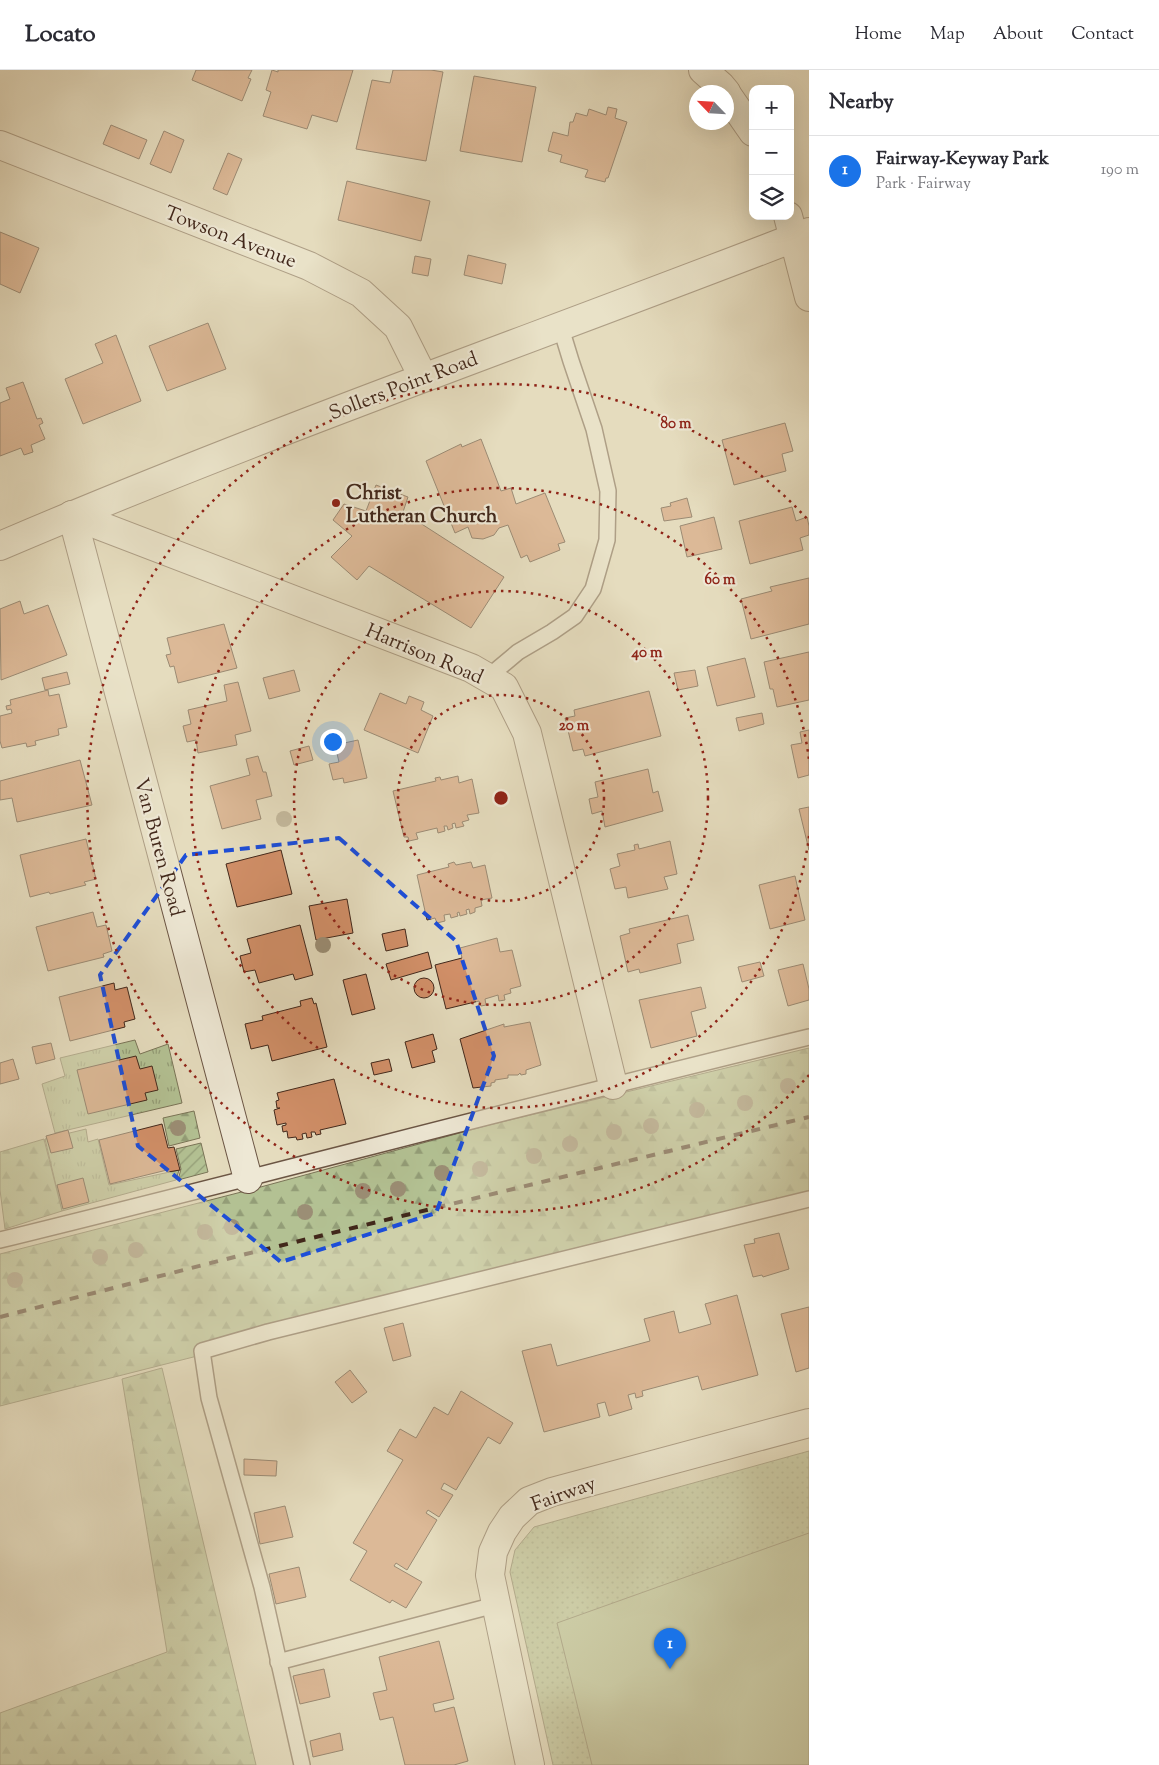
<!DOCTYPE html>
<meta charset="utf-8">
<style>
:root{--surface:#fff;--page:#f7f7f7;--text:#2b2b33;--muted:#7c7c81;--line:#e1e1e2;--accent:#1a73e8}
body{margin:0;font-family:"Sorts Mill Goudy",serif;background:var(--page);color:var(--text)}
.controls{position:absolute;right:15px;top:15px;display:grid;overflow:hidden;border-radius:10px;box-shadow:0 5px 20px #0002}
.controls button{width:45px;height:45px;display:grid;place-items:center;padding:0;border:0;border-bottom:1px solid var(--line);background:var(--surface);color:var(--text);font:25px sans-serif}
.compass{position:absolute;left:689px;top:15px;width:45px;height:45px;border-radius:50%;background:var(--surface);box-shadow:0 5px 20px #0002;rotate:295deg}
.you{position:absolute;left:332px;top:671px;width:18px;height:18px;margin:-12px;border:4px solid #fff;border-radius:50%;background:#1a73e8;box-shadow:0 0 0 8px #1a73e833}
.badge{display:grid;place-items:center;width:32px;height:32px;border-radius:50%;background:var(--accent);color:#fff;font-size:16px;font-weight:700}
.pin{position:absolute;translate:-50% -41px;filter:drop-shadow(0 1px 2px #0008)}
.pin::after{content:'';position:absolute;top:26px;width:18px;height:15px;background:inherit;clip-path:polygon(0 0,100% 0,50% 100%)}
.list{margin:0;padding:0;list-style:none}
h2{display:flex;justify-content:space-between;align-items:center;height:65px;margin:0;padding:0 20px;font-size:21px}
h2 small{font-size:16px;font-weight:400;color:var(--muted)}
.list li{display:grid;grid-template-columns:32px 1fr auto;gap:15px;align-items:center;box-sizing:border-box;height:70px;padding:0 20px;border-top:1px solid var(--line)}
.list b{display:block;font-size:19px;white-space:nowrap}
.list p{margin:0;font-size:16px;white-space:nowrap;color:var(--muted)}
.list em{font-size:16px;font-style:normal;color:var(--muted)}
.icon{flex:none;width:28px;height:28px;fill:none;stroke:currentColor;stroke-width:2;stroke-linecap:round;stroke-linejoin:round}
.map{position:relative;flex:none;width:809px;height:1695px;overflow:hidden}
header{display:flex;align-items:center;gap:30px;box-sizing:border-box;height:70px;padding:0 25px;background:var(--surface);border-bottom:1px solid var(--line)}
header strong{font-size:24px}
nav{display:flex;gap:28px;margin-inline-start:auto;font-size:18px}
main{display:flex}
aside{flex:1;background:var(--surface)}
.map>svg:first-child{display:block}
</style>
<header>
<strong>Locato</strong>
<nav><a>Home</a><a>Map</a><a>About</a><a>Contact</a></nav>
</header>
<main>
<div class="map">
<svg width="809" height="1695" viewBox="0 0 809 1695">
<defs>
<pattern id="grass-tufts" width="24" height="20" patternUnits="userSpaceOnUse" patternTransform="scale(1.25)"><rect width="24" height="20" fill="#b3c193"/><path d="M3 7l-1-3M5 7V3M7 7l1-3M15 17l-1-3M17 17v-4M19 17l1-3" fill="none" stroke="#939d77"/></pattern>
<pattern id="forest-firs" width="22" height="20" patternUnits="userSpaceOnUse" patternTransform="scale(1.25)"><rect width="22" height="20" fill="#b3c193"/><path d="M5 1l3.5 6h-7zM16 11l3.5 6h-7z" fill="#939d77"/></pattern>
<pattern id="park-dots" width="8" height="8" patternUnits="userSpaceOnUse" patternTransform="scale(1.25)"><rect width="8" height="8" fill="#b3c193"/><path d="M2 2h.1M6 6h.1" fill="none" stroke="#939d77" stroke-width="1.8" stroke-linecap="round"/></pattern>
<pattern id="garden-furrows" width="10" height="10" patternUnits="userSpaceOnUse" patternTransform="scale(1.25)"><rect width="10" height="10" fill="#b3c193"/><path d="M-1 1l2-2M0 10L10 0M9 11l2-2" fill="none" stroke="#939d77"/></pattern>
</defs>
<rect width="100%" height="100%" fill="#e5dcbe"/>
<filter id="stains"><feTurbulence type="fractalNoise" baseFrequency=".004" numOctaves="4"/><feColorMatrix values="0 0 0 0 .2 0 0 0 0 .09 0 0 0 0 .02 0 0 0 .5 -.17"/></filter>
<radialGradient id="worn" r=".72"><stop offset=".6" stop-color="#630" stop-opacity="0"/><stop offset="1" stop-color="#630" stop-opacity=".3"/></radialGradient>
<g fill="url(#grass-tufts)" stroke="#7a7457">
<path d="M135 970 140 984 168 974 182 1033 55 1063 42 1014 65 1006 60 988Z"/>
<path d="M86 1059 88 1072 98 1069 109 1115 179 1100 176 1110 62 1141 45 1069Z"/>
</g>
<g fill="url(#forest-firs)" stroke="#7a7457">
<path d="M809 978V1131L0 1336V1184L257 1118 489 1055Z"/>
<path d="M194 1041 200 1068 169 1076 163 1048Z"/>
<path d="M44 1069 62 1141 5 1159 0 1120V1082Z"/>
<path d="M162 1298 256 1695H0V1643L167 1582 122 1309Z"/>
</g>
<path fill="url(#park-dots)" stroke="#7a7457" d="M809 1381V1695H553L510 1502 515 1480 534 1457Z"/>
<path fill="url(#garden-furrows)" stroke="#7a7457" d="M201 1073 208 1102 178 1110 181 1099 176 1079Z"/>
<path fill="#b3c193" stroke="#7a7457" d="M809 1463V1695H592L557 1553Z"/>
<g fill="#d18f68" stroke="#42281b">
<path d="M196 0H252L248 8 251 9 242 31 192 10Z"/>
<path d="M272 0 278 2V0H353L337 52 312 45 307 59 263 46 271 22 266 20Z"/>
<path d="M393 0H431L443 2 426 91 356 79 372 10 390 13Z"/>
<path d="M474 6 536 17 522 92 460 81Z"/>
<path d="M608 37 617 39 615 48 627 52 608 108H606L605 112 585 107 588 100 560 92 562 85 548 81 553 62 568 66 570 52H573L576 43 587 46 589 39 606 45Z"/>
<path d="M111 55 147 70 139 89 103 74Z"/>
<path d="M164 61 184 70 171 103 150 94Z"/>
<path d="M228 83 242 89 227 125 213 119Z"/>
<path d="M347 111 430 131 421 171 338 150Z"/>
<path d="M0 162 39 178 20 223 0 214Z"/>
<path d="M468 185 506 194 502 214 464 205Z"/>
<path d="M415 186 431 189 428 206 412 203Z"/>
<path d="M208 253 226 299 167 321 149 276Z"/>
<path d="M116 265 141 331 83 354 65 309 103 293 95 274Z"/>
<path d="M23 312 37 349 41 348 43 353 39 355 45 369 31 375 33 382 24 385 21 378 0 386V333L10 329 6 318Z"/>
<path d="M785 353 793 381 782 384 786 401 734 415 722 370Z"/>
<path d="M481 369 501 421 511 418 516 434 545 423 565 472 558 474 560 480 530 492 527 485 521 488 508 455 499 458 494 465 483 469 472 468 468 457 455 463 426 391 461 374 462 377Z"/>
<path d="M376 415 408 427 403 442 504 507 471 558 369 496 357 510 331 487 352 466 333 450 344 434 366 441Z"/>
<path d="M687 428 692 447 664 451 661 438 671 436 670 433Z"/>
<path d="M792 437 796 451 807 447 809 456V465L800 468 803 480 750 494 739 451Z"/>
<path d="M714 447 722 479 687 487 680 456Z"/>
<path d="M809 508V554L751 569 741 529 772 521 770 517Z"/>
<path d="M20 531 24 544 48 535 67 585 1 610 0 539Z"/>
<path d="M224 554 237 598 178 613 174 596 170 597 166 585 171 584 167 568Z"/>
<path d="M809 582V630L777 637 773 619H770L764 592Z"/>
<path d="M745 588 755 627 717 636 707 597Z"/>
<path d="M294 600 300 621 269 629 263 608Z"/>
<path d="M695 600 698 616 678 620 674 603Z"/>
<path d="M67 602 70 614 45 620 42 608Z"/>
<path d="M238 612 251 661 235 665 237 675 198 683 196 670 187 672 183 656 191 654 188 640 227 631 224 615Z"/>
<path d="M48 620 49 626 59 624 67 657 58 659 59 665 35 671 36 675 27 677 26 673 2 678 0 671V646L12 643 11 639 7 640 6 636 11 635 10 630Z"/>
<path d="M649 621 661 666 585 686 583 679 573 681 565 648 575 646 574 640Z"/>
<path d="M380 623 406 634 409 626 424 632 421 640 433 646 418 683 364 660Z"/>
<path d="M762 643 764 654 739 661 736 648Z"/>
<path d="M809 660V705L798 708 791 675 802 673 800 662Z"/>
<path d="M358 670 367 708 344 713 343 708 333 710 329 694 339 692 335 675Z"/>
<path d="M309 676 313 690 294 695 290 681Z"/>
<path d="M258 686 263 702H266L272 726 256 730 261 749 222 759 210 716 250 705 246 689Z"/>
<path d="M80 690 92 735 17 752 12 728 0 730V711Z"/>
<path d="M648 699 653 723 658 721 663 741 605 757 602 741 592 744 589 729 598 727 595 712Z"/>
<path d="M458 706 459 713 472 709 479 743 467 745 469 750 462 752 464 756 456 758 455 753 452 754 453 758 448 760 447 756H444L445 761 438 763 437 758 416 763 418 769 409 771 408 767H404L393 721 436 711 435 708 440 707 441 710Z"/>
<path d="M809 737V780L799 739Z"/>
<path d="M86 769 96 809 84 812 86 815 50 824 49 822 30 827 20 785Z"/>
<path d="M670 771 677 804 664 807 668 819 628 828 626 817 615 819 610 799 620 796 617 784 635 780 634 775 638 774 639 779Z"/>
<path d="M281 780 292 824 237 837 226 794Z"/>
<path d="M454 792 456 795 471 792 473 798 485 795 492 828 481 830 482 836 475 838V842L470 844 469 839 466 840 467 844 460 846 459 842 457 843 458 846 451 848 450 844 444 845 445 851 437 853 435 848 427 850 417 805 449 797 448 794Z"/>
<path d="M795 806 805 850 770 859 759 815Z"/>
<path d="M347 829 353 863 316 870 309 836Z"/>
<path d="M93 842 97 857 106 855 112 881 103 884 104 887 48 901 36 857Z"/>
<path d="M688 845 694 870 677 874 681 893 640 903 639 899 628 902 620 866 630 863 629 859Z"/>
<path d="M300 855 313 905 295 910 293 904 259 913 255 900 244 902 240 886 251 883 247 869Z"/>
<path d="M405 859 408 876 386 881 382 864Z"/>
<path d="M497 868 500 882 512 880 521 916 510 919 511 923 504 925 505 930 499 931 498 925 485 929 486 935 481 936 479 931 446 939 435 895 462 888 460 878Z"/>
<path d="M428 882 432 898 391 910 386 894Z"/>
<path d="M760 892 764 906 742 912 738 897Z"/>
<path d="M803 894 809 919V930L788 936 778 900Z"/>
<path d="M366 904 375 939 352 945 343 910Z"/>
<circle cx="424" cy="918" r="10"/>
<path d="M114 913 115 920 127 917 135 949 124 952 125 957 70 971 59 927Z"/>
<path d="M701 917 706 938 691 942 697 966 651 978 639 930Z"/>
<path d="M312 928 314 934 316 933 327 977 272 991 268 975 251 979 245 954 263 950 262 946 301 936 300 931Z"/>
<path d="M530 952 541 995 526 1000V1004L521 1005 520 1003 518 1005H508V1008L495 1010V1012L491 1013V1016L473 1018 460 969 504 954V957Z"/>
<path d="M433 964 437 979 432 981 435 992 412 998 405 972Z"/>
<path d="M51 973 55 989 36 994 32 977Z"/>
<path d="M136 986 140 999 152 996 158 1020 145 1023 147 1030 88 1044 77 1000Z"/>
<path d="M13 989 19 1009 0 1014V993Z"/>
<path d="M389 989 392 1001 374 1005 371 993Z"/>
<path d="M334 1009 346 1054 320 1060 321 1064 316 1065 315 1062H311L312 1067 307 1068 306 1063 302 1064 303 1069 297 1070 296 1067 288 1068 287 1061 283 1062 282 1056 286 1055V1053L277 1055 274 1040 280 1038H277L276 1031 279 1030 277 1023Z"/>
<path d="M162 1054 168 1078 174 1077 180 1100 168 1102 167 1100 110 1114 99 1070Z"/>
<path d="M68 1060 73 1078 51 1083 46 1066Z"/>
<path d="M83 1108 89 1132 63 1139 57 1115Z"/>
<path d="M779 1163 789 1199 763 1207 762 1205 753 1207 744 1175 755 1173 754 1169Z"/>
<path d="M737 1225 758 1305 702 1320 698 1306 642 1321 643 1326 636 1328 635 1323 628 1325 632 1339 609 1346 605 1332 597 1334 600 1347 544 1362 522 1281 551 1274 557 1296 650 1271 644 1249 674 1241 679 1263 711 1254 705 1234Z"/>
<path d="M809 1237V1298L796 1302 781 1244Z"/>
<path d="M403 1253 411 1286 393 1291 384 1258Z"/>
<path d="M350 1300 367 1322 352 1333 335 1312Z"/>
<path d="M461 1321 513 1353 500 1374 488 1367 456 1420 444 1413 441 1419 453 1425 439 1447 428 1440 426 1443 437 1450 407 1500 396 1493 394 1496 422 1512 406 1538 392 1530 390 1533 350 1510 367 1481 353 1473 403 1390 387 1381 400 1359 416 1368 434 1337 448 1345Z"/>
<path d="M244 1389 277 1391 276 1406 244 1405Z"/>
<path d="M285 1436 293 1467 260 1474 254 1443Z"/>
<path d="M299 1497 306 1527 276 1534 269 1504Z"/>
<path d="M439 1571 454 1629 433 1634 435 1642 454 1637 468 1691 454 1695H405L393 1647 380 1650 373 1623 387 1620 379 1587Z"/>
<path d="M324 1599 330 1627 300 1634 293 1606Z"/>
<path d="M340 1663 343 1680 313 1687 310 1671Z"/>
</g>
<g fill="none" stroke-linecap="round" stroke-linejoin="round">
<defs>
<g id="service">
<path d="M487 608 518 582 552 562 575 546 593 519 607 470 608 421 594 359 571 291 560 255"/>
<path d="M0 1170C270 1104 539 1032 809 967"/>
<path d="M278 1592 495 1535"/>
<path d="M302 1695 262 1517 209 1328 202 1281 268 1262 809 1129"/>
</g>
<g id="minor">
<path d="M703 0 721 16 726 22"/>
<path d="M726 23 753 62"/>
<path d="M0 75 309 196 361 223 398 257 423 307"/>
<path d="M788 146 809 227"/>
<path d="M72 445 471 598 504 617 527 663 613 1015"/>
<path d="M72 445 248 1109"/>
<path d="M530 1695 490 1505 493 1482 502 1462 512 1447 529 1431 552 1422 809 1353"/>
</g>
<path id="tertiary" d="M0 476C266 362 539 267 809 162"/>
</defs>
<use href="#service" stroke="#6b5544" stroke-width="18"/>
<use href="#minor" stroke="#6b5544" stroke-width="30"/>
<use href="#tertiary" stroke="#6b5544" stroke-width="30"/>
<use href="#service" stroke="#eee8d5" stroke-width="15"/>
<use href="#minor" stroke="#eee8d5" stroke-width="28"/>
<use href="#tertiary" stroke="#eee8d5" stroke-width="28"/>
<path stroke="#42281b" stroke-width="4" stroke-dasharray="9 9" stroke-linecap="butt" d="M0 1247 246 1184 809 1047"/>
</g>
<g fill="#9b8e75">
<circle cx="284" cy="749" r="8"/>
<circle cx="323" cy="875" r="8"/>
<circle cx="788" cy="1016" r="8"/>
<circle cx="745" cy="1033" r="8"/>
<circle cx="697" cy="1040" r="8"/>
<circle cx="651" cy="1056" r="8"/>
<circle cx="178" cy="1058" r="8"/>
<circle cx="614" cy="1062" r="8"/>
<circle cx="570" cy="1074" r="8"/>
<circle cx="534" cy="1086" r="8"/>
<circle cx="480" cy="1099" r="8"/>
<circle cx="442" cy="1103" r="8"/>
<circle cx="398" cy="1119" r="8"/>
<circle cx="363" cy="1121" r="8"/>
<circle cx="305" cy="1142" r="8"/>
<circle cx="232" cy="1157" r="8"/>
<circle cx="205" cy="1162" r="8"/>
<circle cx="136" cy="1180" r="8"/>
<circle cx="100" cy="1187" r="8"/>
<circle cx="15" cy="1210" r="8"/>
</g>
<path d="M0 0H809V1695H0ZM339 768 456 871 494 986 436 1143 281 1192 138 1076 100 905 186 785Z" fill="#e5dcbe" fill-opacity=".55" fill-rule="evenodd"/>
<path fill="none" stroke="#1d4ed8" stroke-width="4" stroke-dasharray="10 6" stroke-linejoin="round" d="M339 768 456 871 494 986 436 1143 281 1192 138 1076 100 905 186 785Z"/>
<g fill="none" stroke="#8f2418" stroke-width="2.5" stroke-dasharray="2.5 5">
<circle cx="501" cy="728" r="103"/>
<circle cx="501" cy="728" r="207"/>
<path d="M809 766A310 310 0 1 1 809 690"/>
<path d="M809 1005A414 414 0 1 1 809 451"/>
</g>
<circle fill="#8f2418" stroke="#eee8d5" stroke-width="2" cx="336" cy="433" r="5"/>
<g text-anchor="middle" stroke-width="4.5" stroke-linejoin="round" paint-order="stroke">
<g font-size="20" fill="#42281b" stroke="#eee8d5">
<text transform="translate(231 166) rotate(21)" y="7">Towson Avenue</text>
<text transform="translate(403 315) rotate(-21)" y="7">Sollers Point Road</text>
<text transform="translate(425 583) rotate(23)" y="7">Harrison Road</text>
<text transform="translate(160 777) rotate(75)" y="7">Van Buren Road</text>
<text transform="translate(563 1423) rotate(-20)" y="7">Fairway</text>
</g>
<g font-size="20" font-weight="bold" fill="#42281b" stroke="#eee8d5" text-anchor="start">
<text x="346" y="429">Christ<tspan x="346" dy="23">Lutheran Church</tspan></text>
</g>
</g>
<circle cx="501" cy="728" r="8" fill="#8f2418" stroke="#eee8d5" stroke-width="2.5"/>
<g font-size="15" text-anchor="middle" font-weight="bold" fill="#8f2418" stroke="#eee8d5" stroke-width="4.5" stroke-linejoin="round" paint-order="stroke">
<text x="676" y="358">80 m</text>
<text x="720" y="514">60 m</text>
<text x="647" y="587">40 m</text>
<text x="574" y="660">20 m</text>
</g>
<rect width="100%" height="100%" filter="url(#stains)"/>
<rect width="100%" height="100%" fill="url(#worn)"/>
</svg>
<div class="controls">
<button>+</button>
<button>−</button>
<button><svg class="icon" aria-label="layers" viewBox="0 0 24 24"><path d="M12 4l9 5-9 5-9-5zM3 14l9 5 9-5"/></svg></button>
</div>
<svg class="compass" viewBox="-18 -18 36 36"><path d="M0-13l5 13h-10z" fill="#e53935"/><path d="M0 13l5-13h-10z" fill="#7c7c81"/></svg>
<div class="you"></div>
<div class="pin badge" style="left:670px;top:1599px">1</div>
</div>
<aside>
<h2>Nearby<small></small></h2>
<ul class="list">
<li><span class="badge">1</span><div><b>Fairway-Keyway Park</b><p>Park · Fairway</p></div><em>190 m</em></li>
</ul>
</aside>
</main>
